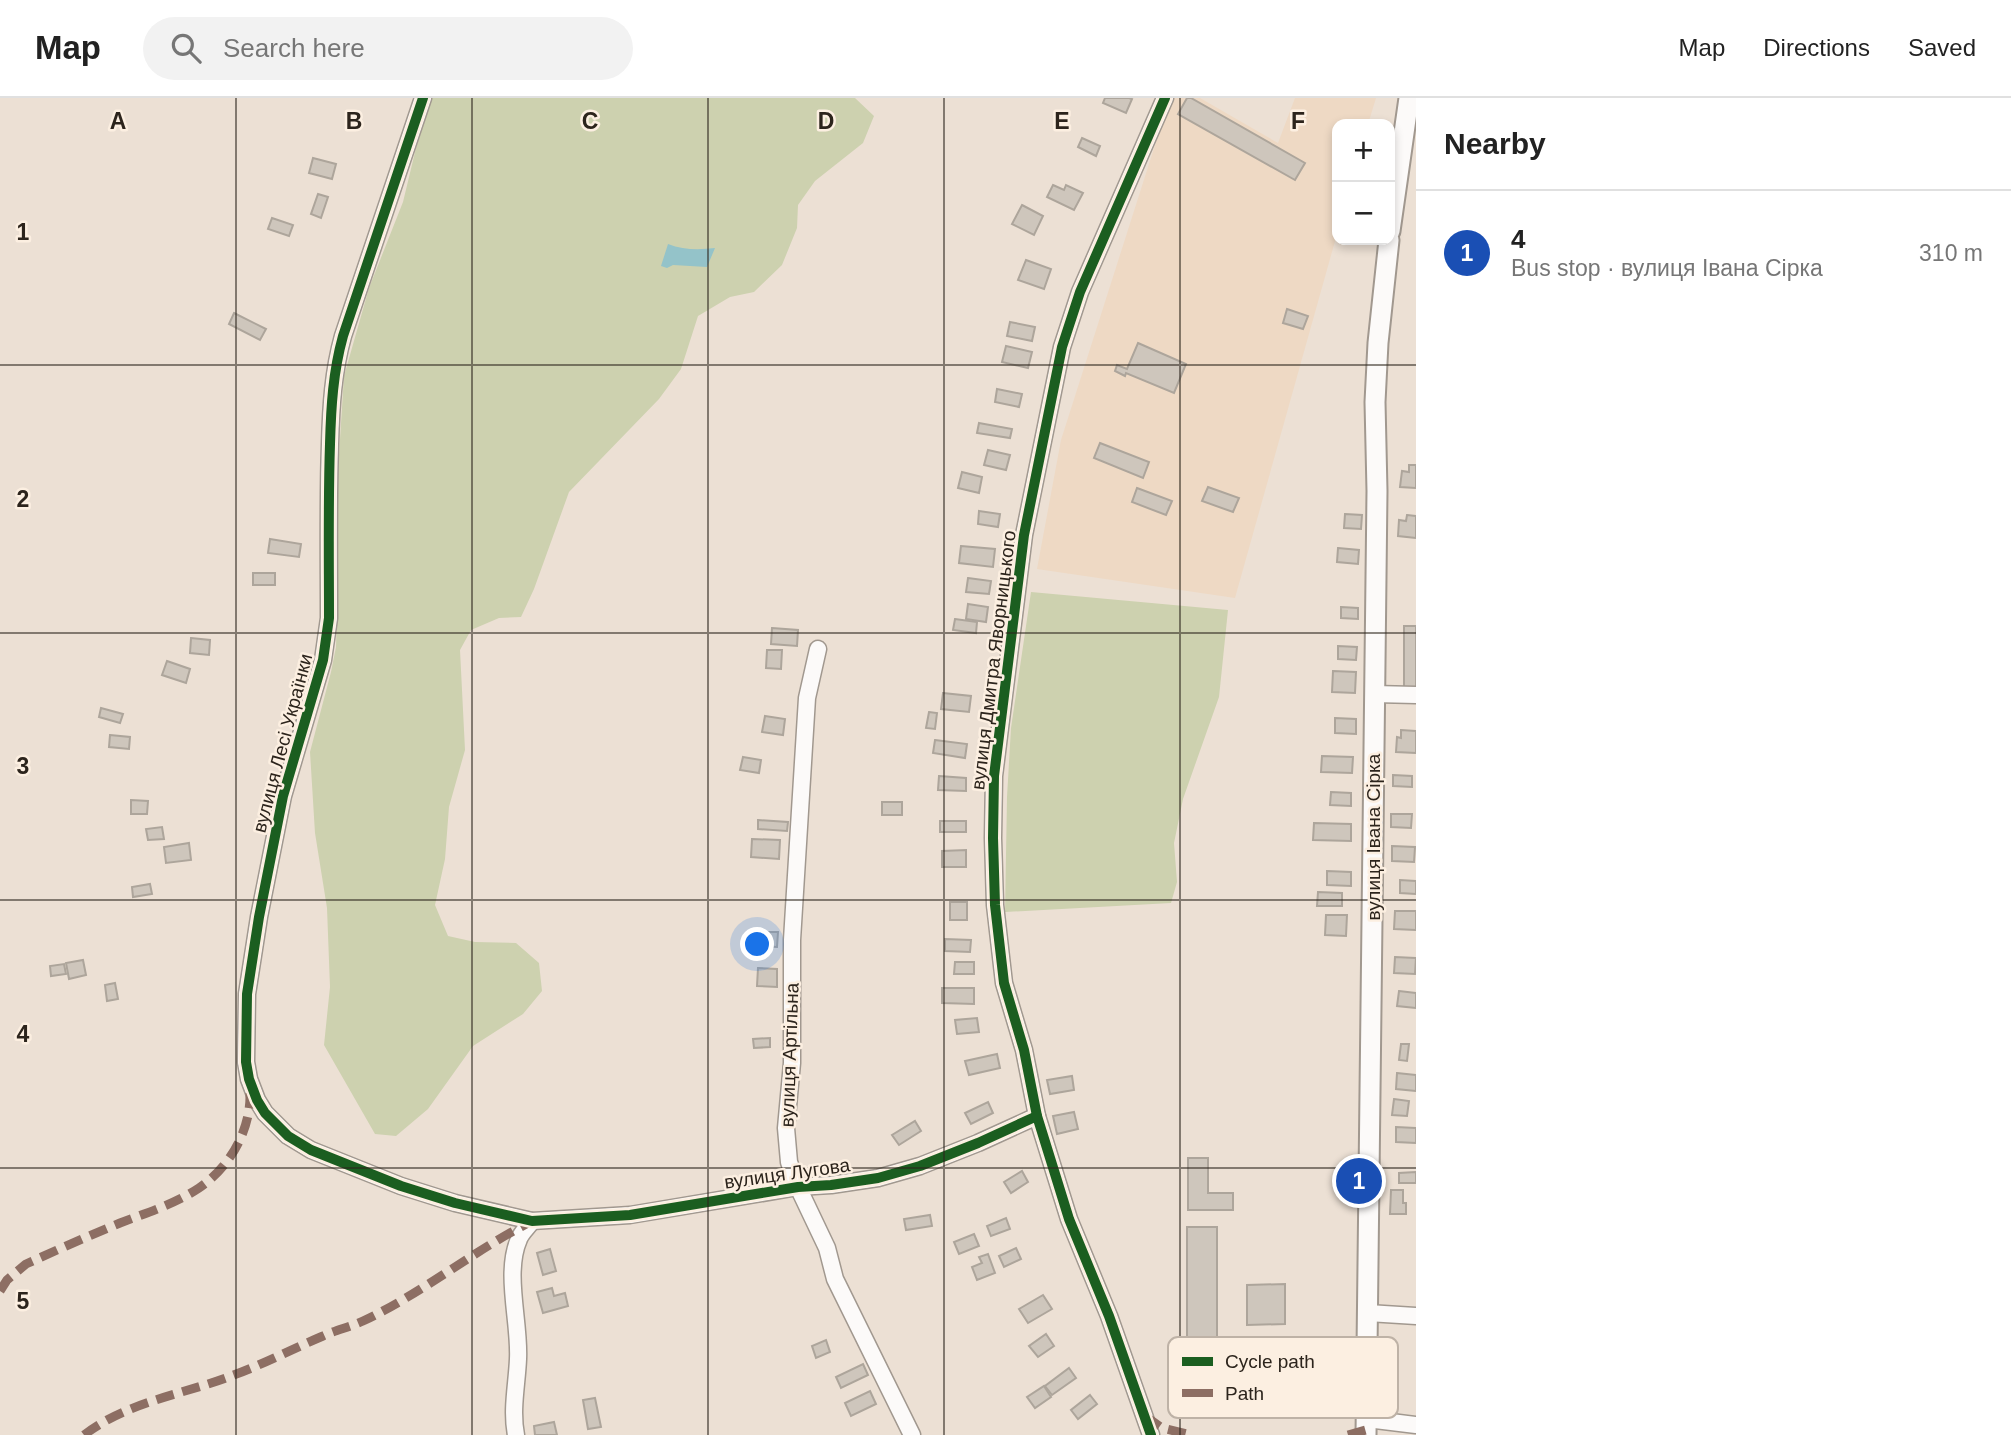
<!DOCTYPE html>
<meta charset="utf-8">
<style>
:root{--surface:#fff;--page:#f2f2f2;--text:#222;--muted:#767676;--line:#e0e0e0;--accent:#1a73e8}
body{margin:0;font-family:Arial,sans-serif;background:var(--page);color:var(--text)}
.controls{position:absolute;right:21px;top:21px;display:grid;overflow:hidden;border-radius:14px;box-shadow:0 4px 10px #0003}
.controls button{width:63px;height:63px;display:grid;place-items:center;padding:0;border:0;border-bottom:2px solid var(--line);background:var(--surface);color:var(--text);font:35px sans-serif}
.you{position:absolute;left:758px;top:847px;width:24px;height:24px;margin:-18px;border:5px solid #fff;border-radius:50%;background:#1a73e8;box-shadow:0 0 0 10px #1a73e833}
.badge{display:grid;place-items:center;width:46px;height:46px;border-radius:50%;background:var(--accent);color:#fff;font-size:23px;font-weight:700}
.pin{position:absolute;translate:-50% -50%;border:4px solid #fff;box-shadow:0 2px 7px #0006}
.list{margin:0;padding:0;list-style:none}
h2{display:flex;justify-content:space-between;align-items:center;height:91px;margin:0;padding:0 28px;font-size:30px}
h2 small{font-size:23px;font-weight:400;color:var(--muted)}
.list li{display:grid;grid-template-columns:46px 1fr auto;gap:21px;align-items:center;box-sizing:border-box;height:126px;padding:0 28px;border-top:2px solid var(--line)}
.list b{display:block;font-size:26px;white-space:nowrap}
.list p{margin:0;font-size:23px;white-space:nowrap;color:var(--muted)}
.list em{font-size:23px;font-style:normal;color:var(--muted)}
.icon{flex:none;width:38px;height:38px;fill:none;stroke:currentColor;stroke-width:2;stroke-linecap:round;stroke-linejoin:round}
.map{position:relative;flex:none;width:1416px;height:1337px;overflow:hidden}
header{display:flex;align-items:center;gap:42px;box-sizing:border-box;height:98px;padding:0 35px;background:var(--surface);border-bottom:2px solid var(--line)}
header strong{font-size:33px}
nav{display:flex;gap:38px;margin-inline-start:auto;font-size:24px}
.search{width:490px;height:63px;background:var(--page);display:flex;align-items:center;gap:18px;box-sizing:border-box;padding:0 24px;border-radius:38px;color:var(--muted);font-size:26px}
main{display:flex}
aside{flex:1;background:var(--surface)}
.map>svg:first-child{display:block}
</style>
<header>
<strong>Map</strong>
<div class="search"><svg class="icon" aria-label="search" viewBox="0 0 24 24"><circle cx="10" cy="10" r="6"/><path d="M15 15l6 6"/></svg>Search here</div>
<nav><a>Map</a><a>Directions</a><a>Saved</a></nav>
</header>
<main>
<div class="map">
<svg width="1416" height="1337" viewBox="0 0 1416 1337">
<rect width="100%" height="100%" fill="#ece0d4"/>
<path fill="#eed9c4" d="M1170 0H1200L1278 45 1295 0H1376L1368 26H1337V136L1235 500 1037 471 1061 342Z"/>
<g fill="#cdd1af">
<path d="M432 0H855L874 18 863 45 815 83 798 107 797 130 782 167 754 194 730 199 698 218 681 271 659 301 569 394 534 491 521 519 499 520 471 532 460 552 465 652 449 709 445 761 435 807 448 838 475 844 516 845 539 865 542 893 523 916 473 948 428 1011 396 1038 375 1036 324 947 330 889 327 810 315 735 310 654 331 574 336 549 338 471 334 436 344 278 369 190 403 104 416 50Z"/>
<path d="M1031 494 1228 512 1219 599 1183 701 1174 745 1177 784 1171 805 1005 814 1007 699 1011 630Z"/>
</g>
<path fill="#94c3c9" d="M668 146C683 152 699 152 715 150L707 169 673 167 667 170 661 168Z"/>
<g fill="#cec6bc" stroke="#ada59b" stroke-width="2">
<path d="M1105 0H1129L1132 1 1126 15 1103 5Z"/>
<path d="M1187 0H1191L1305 65 1295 82 1178 16Z"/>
<path d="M1082 40 1100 48 1096 58 1078 49Z"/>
<path d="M313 60 336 66 332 81 309 75Z"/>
<path d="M1053 87 1064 92 1066 87 1083 95 1074 112 1047 99Z"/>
<path d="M318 96 328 99 321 120 311 116Z"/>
<path d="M1022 107 1043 118 1034 137 1012 126Z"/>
<path d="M272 120 293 127 289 138 268 131Z"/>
<path d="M1026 162 1051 171 1044 191 1018 182Z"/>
<path d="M1287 211 1308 218 1303 231 1283 225Z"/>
<path d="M234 215 266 231 260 242 229 226Z"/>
<path d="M1010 224 1035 229 1032 243 1007 238Z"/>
<path d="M1138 245 1186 266 1174 295 1126 275 1125 278 1115 273 1117 267 1127 271Z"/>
<path d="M1006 248 1032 254 1028 270 1002 264Z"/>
<path d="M997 291 1022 296 1019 309 995 304Z"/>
<path d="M979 325 1012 331 1010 340 977 335Z"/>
<path d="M1100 345 1149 364 1143 380 1094 360Z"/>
<path d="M988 352 1010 357 1006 372 984 367Z"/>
<path d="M1409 367H1416V390L1400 389 1402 373 1409 374Z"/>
<path d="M962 374 982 379 979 395 958 390Z"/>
<path d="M1208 389 1239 400 1233 414 1202 403Z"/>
<path d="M1137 390 1172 403 1166 417 1132 404Z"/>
<path d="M979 413 1000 416 998 429 978 426Z"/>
<path d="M1345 416 1362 417 1361 431 1344 430Z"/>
<path d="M1407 417 1416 418V440L1398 438 1399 422 1406 423Z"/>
<path d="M270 441 301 446 299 459 268 455Z"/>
<path d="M961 448 995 451 993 469 959 465Z"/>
<path d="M1338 450 1359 452 1358 466 1337 464Z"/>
<rect x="253" y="475" width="22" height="12"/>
<path d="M968 480 991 483 989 496 966 494Z"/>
<path d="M968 506 988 509 986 524 966 521Z"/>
<path d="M1341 509 1358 510V521L1341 520Z"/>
<path d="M955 521 977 524 976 535 953 532Z"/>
<rect x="1404" y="528" width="12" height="64"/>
<path d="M772 530 798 532 797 548 771 546Z"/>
<path d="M191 540 210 542 209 557 190 555Z"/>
<path d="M1338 548 1357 549 1356 562 1338 561Z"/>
<path d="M767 552H782L781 571 766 570Z"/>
<path d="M167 563 190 571 186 585 162 577Z"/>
<path d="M1333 573 1356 574 1355 595 1332 594Z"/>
<path d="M943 595 971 598 969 614 941 611Z"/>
<path d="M101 610 123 616 120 625 99 619Z"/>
<path d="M929 614 937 615 935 631 926 630Z"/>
<path d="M765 618 785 621 783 637 762 634Z"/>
<path d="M1335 620 1356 621V636L1335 635Z"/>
<path d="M1401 632 1416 633V655L1396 654 1397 639 1401 640Z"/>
<path d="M110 637 130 639 129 651 109 649Z"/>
<path d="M935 642 967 646 965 660 933 655Z"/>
<path d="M1322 658 1353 659 1352 675 1321 674Z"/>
<path d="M743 659 761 662 759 675 740 672Z"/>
<path d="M1393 677 1412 678V689L1393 688Z"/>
<path d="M939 678 966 680V693L938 692Z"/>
<path d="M1331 694 1351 695V708L1330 707Z"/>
<path d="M131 702 148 703 147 716H131Z"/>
<rect x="882" y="704" width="20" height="13"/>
<path d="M1391 716H1412L1411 730 1391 729Z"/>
<path d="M758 722 788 724 787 733 758 731Z"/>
<rect x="940" y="723" width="26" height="11"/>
<path d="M1314 725 1351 726V743L1313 742Z"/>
<path d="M162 729 164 741 148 742 146 731Z"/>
<path d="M752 741 780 742 779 761 751 759Z"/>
<path d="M189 745 191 762 166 765 164 749Z"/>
<path d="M1392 748 1415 749 1414 764 1392 763Z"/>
<path d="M966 752V769H942V753Z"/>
<path d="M1327 773 1351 774V788L1327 787Z"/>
<path d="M1400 782 1416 783V796L1400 795Z"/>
<path d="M150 786 152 796 133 799 132 789Z"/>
<path d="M1318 794 1342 795V808H1317Z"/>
<rect x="950" y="804" width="17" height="18"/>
<path d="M1395 813H1416V832L1394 831Z"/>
<path d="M1326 817H1347L1346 838 1325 837Z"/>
<path d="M755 834H778L777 849 755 848Z"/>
<path d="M945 841 971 842 970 854 945 853Z"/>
<path d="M1395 859 1416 860 1415 876 1394 875Z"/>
<path d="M83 862 86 877 69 881 66 865Z"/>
<path d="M955 864H974V876H954Z"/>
<path d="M64 866 66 876 51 878 50 868Z"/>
<path d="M758 870 777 871V889L757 888Z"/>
<path d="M115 885 118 901 107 903 105 887Z"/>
<path d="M942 890H974V906L942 905Z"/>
<path d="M1399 893 1416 895V910L1397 908Z"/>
<path d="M977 920 979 934 957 936 955 922Z"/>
<path d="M770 940V949L754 950 753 941Z"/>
<path d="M1401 946H1409L1407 963 1399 962Z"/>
<path d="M997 956 1000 970 969 977 965 963Z"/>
<path d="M1397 975 1416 977V993L1396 991Z"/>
<path d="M1072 978 1074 992 1050 996 1047 982Z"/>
<path d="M1394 1001 1409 1003 1407 1018 1392 1017Z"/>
<path d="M988 1004 993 1015 971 1026 965 1015Z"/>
<path d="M1074 1014 1078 1031 1057 1036 1053 1018Z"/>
<path d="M915 1023 921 1033 899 1047 892 1037Z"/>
<path d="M1396 1029 1416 1030V1045L1396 1044Z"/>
<path d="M1188 1060H1208V1095H1233V1112H1188Z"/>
<path d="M1022 1073 1028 1084 1011 1095 1004 1084Z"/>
<path d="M1416 1074V1085H1399V1075Z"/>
<path d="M1391 1092H1403V1105H1406V1116H1390Z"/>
<path d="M930 1117 932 1128 906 1132 904 1121Z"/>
<path d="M1006 1120 1010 1131 991 1138 987 1128Z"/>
<rect x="1187" y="1129" width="30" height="119"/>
<path d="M974 1136 979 1148 959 1156 954 1144Z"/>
<path d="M1016 1150 1021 1161 1004 1169 999 1158Z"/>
<path d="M550 1151 556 1173 543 1177 537 1155Z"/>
<path d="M988 1156 995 1175 977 1182 972 1169 982 1165 979 1159Z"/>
<path d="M1285 1186V1226L1247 1227V1187Z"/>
<path d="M552 1190 554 1198 565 1195 568 1208 543 1215 537 1194Z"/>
<path d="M1043 1197 1052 1211 1028 1225 1019 1211Z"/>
<path d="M1046 1236 1054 1248 1038 1259 1029 1248Z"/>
<path d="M826 1242 830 1254 816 1260 812 1248Z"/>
<path d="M863 1266 868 1277 841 1290 836 1279Z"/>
<path d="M1069 1270 1076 1280 1052 1297 1045 1288Z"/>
<path d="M1044 1288 1051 1299 1035 1310 1027 1299Z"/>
<path d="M870 1293 876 1306 851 1318 845 1305Z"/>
<path d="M1090 1297 1097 1306 1078 1321 1071 1312Z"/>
<path d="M595 1300 601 1329 588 1331 583 1302Z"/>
<path d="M554 1324 557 1337H535L534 1328Z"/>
</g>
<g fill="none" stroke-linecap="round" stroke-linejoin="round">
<defs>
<g id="minor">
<path d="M423 0 343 238C333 274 331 309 330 346 328 404 329 462 329 520L323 562 283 698 259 819 247 896 246 964 249 981 257 1002 265 1015 288 1038 311 1052 401 1088 455 1105 532 1123 630 1117 798 1089 831 1087 878 1080 920 1068 978 1045 1037 1018"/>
<path d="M818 551 807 600 792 842V965L786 1030 789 1064 798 1089 827 1150 835 1181 912 1337"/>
<path d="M1374 596 1416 597"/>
<path d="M1368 1215 1416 1218"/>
<path d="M1367 1321 1416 1327"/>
<path d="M516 1337C511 1312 517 1286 518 1261 520 1224 504 1175 519 1141 521 1135 528 1129 532 1123"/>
<path d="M1151 1337 1109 1218 1069 1121 1037 1018 1024 952 1004 885 995 807 993 740 994 678 1024 437 1062 249 1080 194 1165 0"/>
</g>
<g id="tertiary">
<path d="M1390 133 1409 0"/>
<path d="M1366 1337 1377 393 1375 304 1378 245 1389 142"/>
</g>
</defs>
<use href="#minor" stroke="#a1988f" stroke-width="19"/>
<use href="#tertiary" stroke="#a1988f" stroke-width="23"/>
<use href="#minor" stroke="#fcfaf9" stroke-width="16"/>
<use href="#tertiary" stroke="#fcfaf9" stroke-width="19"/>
<g stroke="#8d6e63" stroke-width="9" stroke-dasharray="18 9" stroke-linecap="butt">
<path d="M0 1193 7 1182 26 1166C57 1152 88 1138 120 1125 146 1115 175 1106 199 1090 230 1069 251 1032 250 995"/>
<path d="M1145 1318 1162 1330 1191 1337"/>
<path d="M84 1337C127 1304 181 1297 231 1278 262 1267 292 1251 323 1238 336 1232 350 1229 363 1223 421 1196 473 1153 532 1123"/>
<path d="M1348 1337 1366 1332"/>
</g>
<defs>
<g id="cycleway">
<path d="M423 0 343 238C333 274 331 309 330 346 328 404 329 462 329 520L323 562 283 698 259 819 247 896 246 964 249 981 257 1002 265 1015 288 1038 311 1052 401 1088 455 1105 532 1123 630 1117 798 1089 831 1087 878 1080 920 1068 978 1045 1037 1018"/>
<path d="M1151 1337 1109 1218 1069 1121 1037 1018 1024 952 1004 885 995 807 993 740 994 678 1024 437 1062 249 1080 194 1165 0"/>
</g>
</defs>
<use href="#cycleway" stroke="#fcefe1" stroke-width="15"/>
<use href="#cycleway" stroke="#1b5e20" stroke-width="10"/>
</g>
<path fill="none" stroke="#2c241c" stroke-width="2" stroke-opacity="0.55" d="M236 0V1337M472 0V1337M708 0V1337M944 0V1337M1180 0V1337M0 267H1416M0 535H1416M0 802H1416M0 1070H1416"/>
<g text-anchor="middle" stroke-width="5" stroke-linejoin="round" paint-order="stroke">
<g font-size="19" fill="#2c241c" stroke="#fcefe1">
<text transform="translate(993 562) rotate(-83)" y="7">вулиця Дмитра Яворницького</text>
<text transform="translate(282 645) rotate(-75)" y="7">вулиця Лесі Українки</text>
<text transform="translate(1373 739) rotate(-90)" y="7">вулиця Івана Сірка</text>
<text transform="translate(789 957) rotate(-88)" y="7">вулиця Артільна</text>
<text transform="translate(787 1075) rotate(-8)" y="7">вулиця Лугова</text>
</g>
</g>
<rect x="1168" y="1239" width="230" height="81" rx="10" fill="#fcefe1" stroke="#beb2a6" stroke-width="2"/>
<rect x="1182" y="1259" width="31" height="9" fill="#1b5e20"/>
<rect x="1182" y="1291" width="31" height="8" fill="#8d6e63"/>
<g font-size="19" fill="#2c241c">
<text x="1225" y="1270">Cycle path</text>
<text x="1225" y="1302">Path</text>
</g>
<g font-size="23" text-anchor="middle" font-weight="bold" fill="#2c241c" stroke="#fcefe1" stroke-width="5" stroke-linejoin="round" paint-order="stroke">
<text x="118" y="31">A</text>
<text x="354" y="31">B</text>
<text x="590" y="31">C</text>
<text x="826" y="31">D</text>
<text x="1062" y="31">E</text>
<text x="1298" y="31">F</text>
<text x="23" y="142">1</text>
<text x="23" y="409">2</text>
<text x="23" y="676">3</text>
<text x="23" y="944">4</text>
<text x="23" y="1211">5</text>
</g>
</svg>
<div class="controls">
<button>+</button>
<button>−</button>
</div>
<div class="you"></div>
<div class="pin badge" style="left:1359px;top:1083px;background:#1a4fb4">1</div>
</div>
<aside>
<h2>Nearby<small></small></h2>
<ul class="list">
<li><span class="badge" style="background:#1a4fb4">1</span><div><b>4</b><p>Bus stop · вулиця Івана Сірка</p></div><em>310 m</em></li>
</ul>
</aside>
</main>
